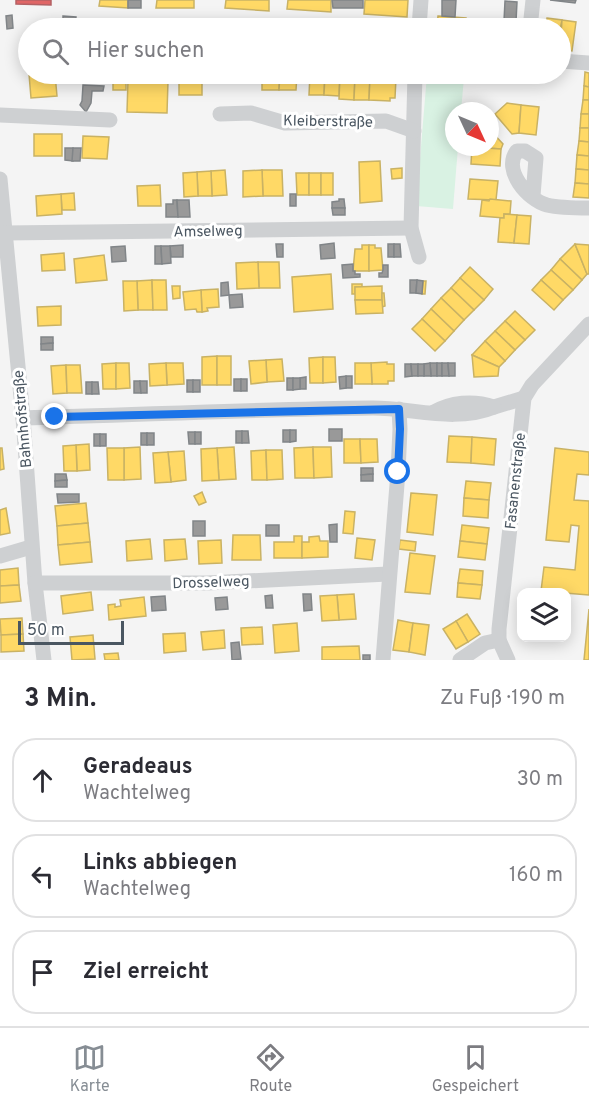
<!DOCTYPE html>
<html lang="de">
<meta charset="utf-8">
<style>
:root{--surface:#fff;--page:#f7f7f7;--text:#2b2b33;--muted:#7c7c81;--line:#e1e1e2;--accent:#868d94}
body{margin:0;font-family:Overpass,sans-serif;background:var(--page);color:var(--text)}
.controls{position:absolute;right:18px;bottom:18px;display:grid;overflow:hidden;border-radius:12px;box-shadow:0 3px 15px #0003}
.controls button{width:54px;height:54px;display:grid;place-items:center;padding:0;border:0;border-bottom:2px solid var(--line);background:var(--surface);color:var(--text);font:30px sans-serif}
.compass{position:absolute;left:445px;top:102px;width:54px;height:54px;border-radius:50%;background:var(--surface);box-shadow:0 3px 15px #0003;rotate:134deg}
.scale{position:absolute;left:18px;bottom:15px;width:106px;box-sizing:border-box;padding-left:6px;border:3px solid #4a5661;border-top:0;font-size:16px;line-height:21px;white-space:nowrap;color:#4a5661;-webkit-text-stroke:4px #fff;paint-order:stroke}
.stop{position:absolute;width:18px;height:18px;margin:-14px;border:4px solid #1a73e8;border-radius:50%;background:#fff}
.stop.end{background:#1a73e8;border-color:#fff;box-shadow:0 2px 6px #0008}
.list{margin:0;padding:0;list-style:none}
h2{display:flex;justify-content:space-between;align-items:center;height:78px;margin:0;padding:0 24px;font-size:26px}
h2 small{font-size:20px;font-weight:400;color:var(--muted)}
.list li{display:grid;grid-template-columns:39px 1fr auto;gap:18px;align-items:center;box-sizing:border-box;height:84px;margin:0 12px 12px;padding:0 12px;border:2px solid var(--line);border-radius:24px}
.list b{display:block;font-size:22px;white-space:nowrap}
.list p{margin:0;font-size:20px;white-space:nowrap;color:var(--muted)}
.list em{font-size:20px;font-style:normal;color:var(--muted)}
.icon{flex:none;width:33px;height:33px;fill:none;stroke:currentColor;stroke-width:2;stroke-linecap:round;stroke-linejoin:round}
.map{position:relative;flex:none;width:589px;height:660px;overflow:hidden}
.search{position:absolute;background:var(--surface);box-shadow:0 3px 15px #0003;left:18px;right:18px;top:18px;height:66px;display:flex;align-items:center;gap:15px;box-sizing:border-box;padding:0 21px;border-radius:33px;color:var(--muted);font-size:22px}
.sheet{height:366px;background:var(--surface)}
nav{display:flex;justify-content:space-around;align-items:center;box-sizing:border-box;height:84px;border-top:2px solid var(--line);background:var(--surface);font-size:16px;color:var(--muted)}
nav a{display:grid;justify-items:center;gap:3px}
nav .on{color:var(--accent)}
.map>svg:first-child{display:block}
</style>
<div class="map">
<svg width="589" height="660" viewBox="0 0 589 660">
<rect width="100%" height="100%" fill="#f4f4f4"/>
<path fill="#d9f2e3" d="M427 75 464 78 461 111H454V147H458L453 209 416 206Z"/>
<g fill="#ffd966" stroke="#c9b264" stroke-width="1.5">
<path d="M100 0H128V8L99 6Z"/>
<path d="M157 0H194V8H156Z"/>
<path d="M226 0H269V11L225 8Z"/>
<path d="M288 0H331V12L287 9Z"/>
<path d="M365 0H408L407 17 364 14Z"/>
<path d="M438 16 466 18 465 28H437Z"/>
<path d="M547 18 562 20 560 30V28H546Z"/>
<path d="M494 20 518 21V28H494Z"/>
<path d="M562 20 576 22 572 51 560 49Z"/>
<rect x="81" y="24" width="39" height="4"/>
<path d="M136 25 171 27V28H136Z"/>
<path d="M585 72 589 73V87L584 86Z"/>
<path d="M29 74H55L57 96 31 98Z"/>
<rect x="113" y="74" width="13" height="16"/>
<rect x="179" y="74" width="23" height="21"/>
<path d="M215 74H232L233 83H215Z"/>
<path d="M232 74H250V83H233Z"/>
<path d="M262 74H280L279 90H262Z"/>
<path d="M280 74H297L296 90H279Z"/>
<path d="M310 74H325L324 95H309Z"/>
<path d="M325 74H340L339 96 324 95Z"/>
<path d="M340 76 355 77 354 100 339 99Z"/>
<path d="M355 77H370L369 100H354Z"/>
<path d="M370 77 396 78 395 98H390V101L369 100Z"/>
<path d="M128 80 168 81 167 113 127 112Z"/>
<path d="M584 86 589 87V100H583Z"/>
<path d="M583 100H589V114H581Z"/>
<path d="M507 103 521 105 519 133 512 134 495 114Z"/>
<path d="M521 105 539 107 536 135 519 133Z"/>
<path d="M581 114H589V128H580Z"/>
<path d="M580 128H589V142L579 141Z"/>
<path d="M490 130 503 144 501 149 472 147H490Z"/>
<rect x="34" y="134" width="28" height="22"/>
<path d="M83 136 109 137 107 159 82 158Z"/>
<path d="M579 141 589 142V156L577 155Z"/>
<path d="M472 147 501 149 500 166 471 164Z"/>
<path d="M577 155 589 156V170L576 169Z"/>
<path d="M380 161 382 201 360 203 359 162Z"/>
<path d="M402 168V178L392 179 391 169Z"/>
<path d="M576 169 589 170V184L575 183Z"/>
<path d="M225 170 227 195 212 196 211 171Z"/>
<path d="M262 170H282L283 196H263Z"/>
<path d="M262 170 263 196 243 197V171Z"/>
<path d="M211 171 212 196H198L197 172Z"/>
<path d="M197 172 198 196 184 197 183 173Z"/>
<path d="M296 173H309V195H297Z"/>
<rect x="309" y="173" width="12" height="22"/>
<rect x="321" y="173" width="12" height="22"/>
<path d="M470 179 498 181 496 200 468 199Z"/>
<path d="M575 183 589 184V198L573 197Z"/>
<path d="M160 185 161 206H138L137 186Z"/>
<path d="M74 193 75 210H62L61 194Z"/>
<path d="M61 194 62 214 37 216 36 196Z"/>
<path d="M490 199 511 201 510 214H504V218L480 216 482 200 489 201Z"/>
<path d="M504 214 517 215 514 243 498 242 500 218H504Z"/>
<path d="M517 215 531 216 529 244 514 243Z"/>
<path d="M575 244 587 274 582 280 560 259Z"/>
<path d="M575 244 589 245V274H587Z"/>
<path d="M362 245H369V271H353L355 249H362Z"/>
<path d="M369 245H375V248H381L383 270 369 271Z"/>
<path d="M64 253 65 270 42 271 41 255Z"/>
<path d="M104 255 107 280 76 283 74 259Z"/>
<path d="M560 259 582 280 573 290 551 270Z"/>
<path d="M258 262H279L280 288H259Z"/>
<path d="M258 262 259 288 237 289 236 263Z"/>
<path d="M470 267 493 289 484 300 460 278Z"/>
<path d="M551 270 573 290 563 300 541 280Z"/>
<path d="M331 274 333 309 294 312 292 277Z"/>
<path d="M460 278 484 300 474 310 451 288Z"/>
<path d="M152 280 153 310H138L137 281Z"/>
<path d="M152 280H166L167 310H153Z"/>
<path d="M541 280 563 300 554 310 532 290Z"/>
<path d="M123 281H137L138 310 124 311Z"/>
<path d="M423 281H426L425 294H422Z"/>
<path d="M352 284H362V287H355V294H352Z"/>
<path d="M172 286H180V298L173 299Z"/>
<path d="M382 286V300H355V287Z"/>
<path d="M451 288 474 310 464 320 441 298Z"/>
<path d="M218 289 219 307 207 308 208 311 202 312 201 290Z"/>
<path d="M201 290 202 312H197L196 309 185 310 183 292Z"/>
<path d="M382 293H384L385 306 382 307Z"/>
<path d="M441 298 464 320 454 331 431 309Z"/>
<path d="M355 300H382L383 313 356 314Z"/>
<path d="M61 306V325L38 326 37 307Z"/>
<path d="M431 309 454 331 445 341 422 319Z"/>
<path d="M515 311 535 330 525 340 505 321Z"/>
<path d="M422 319 445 341 435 351 412 329Z"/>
<path d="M505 321 525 340 515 350 495 331Z"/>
<path d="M495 331 515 350 505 361 485 341Z"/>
<path d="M485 341 505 361 499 367 472 355Z"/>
<path d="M472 355 499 367 498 376 474 377Z"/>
<path d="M217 356V385H202V357Z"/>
<rect x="217" y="356" width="14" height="29"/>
<path d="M323 357V383H310L309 358Z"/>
<path d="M323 357H335L336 382 323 383Z"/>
<path d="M282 359 284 381 267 382 266 360Z"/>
<path d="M266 360 267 382 251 384 249 361Z"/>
<path d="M387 362V364H394V381H388V384H372L371 363Z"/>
<path d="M116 363V389H103L102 364Z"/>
<path d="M116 363H129L130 388 116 389Z"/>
<path d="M166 363H183L184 384 167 385Z"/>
<path d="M166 363 167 385 150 386 149 364Z"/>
<path d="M355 363H371L372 384H355Z"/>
<path d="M66 365 67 393 53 394 51 366Z"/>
<path d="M66 365H80L82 393H67Z"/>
<path d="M449 436 472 437 471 463 447 462Z"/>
<path d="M472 437 496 439 494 465 471 463Z"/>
<path d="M344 439H360L361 463H344Z"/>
<path d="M360 439H377L378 462 361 463Z"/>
<path d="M89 444 90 470 77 471 76 445Z"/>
<path d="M76 445 77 471H64L63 446Z"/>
<path d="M140 447 141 479 124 480V448Z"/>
<path d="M234 447 236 479 219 480 217 448Z"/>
<path d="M313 447 314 478H295L294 448Z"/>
<path d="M313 447H331L332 477 314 478Z"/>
<path d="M0 448H2L4 469 0 470Z"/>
<path d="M107 448H124V480H108Z"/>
<path d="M217 448 219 480 202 481 201 449Z"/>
<path d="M555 448 589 452V475L577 474 574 500 589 501V595L541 591 544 567 575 570 579 526 571 525 569 542 546 540Z"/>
<path d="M266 450 267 480H252L251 451Z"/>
<path d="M266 450H282L283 479 267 480Z"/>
<path d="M184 451 186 480 171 482 168 452Z"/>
<path d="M168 452 171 482 155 483 153 453Z"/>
<path d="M466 481 491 483 489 500 464 498Z"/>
<path d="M202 492 206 502 199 505 194 496Z"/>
<path d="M411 493 437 495 433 535 407 532Z"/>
<path d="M464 498 489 500 488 518 463 516Z"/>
<path d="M86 503 88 523 57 526 55 506Z"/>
<path d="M6 508 10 533 0 535V510Z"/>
<path d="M345 511 355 512 353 534 343 533Z"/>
<path d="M88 523 90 542 58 545 57 526Z"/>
<path d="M462 525 489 528 487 544 460 541Z"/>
<path d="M233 535H260L261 560H232Z"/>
<path d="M294 536H302V558H274V542H294Z"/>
<path d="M319 536 320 541H328V557L302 558V542H309V537Z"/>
<path d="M357 538 375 540 372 560 355 558Z"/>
<path d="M150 539 152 559 127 561 126 541Z"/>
<path d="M185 539 187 559 165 561 164 540Z"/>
<path d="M221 540 222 563 199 564 198 541Z"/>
<path d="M400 540 416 542 415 551 399 549Z"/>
<path d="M460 541 487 544 485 560 458 557Z"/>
<path d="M90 542 92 562 60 565 58 545Z"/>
<path d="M410 553 435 556 430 594 405 592Z"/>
<path d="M18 568 19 585 0 586V570Z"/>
<path d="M460 569 483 571 482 585 458 583Z"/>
<path d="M458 583 482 585 480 599 457 597Z"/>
<path d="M19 585 21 601 0 603V586Z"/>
<path d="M91 592 93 610 63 614 61 596Z"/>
<path d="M354 594 356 619 339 620 337 595Z"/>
<path d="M337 595 339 620 322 621 320 596Z"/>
<path d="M144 597 146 616 109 620 108 605 115 604V607L121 606 120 600Z"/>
<path d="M589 609V660H584Z"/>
<path d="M467 614 480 634 468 642 456 621Z"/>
<path d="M22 618 23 634 1 635 0 619Z"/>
<path d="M398 620 413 623 409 652 393 650Z"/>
<path d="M456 621 468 642 456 649 443 629Z"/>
<path d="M297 623 299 651 275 653 273 625Z"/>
<path d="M413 623 429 625 425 655 409 652Z"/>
<path d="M262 627 263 644 242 645 241 628Z"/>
<path d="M224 630 225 648 203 650 201 632Z"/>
<path d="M185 633 186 651 164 653 163 634Z"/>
<path d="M23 634 24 651 1 652V635Z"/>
<path d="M93 635 95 659 72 660 70 637Z"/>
<path d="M359 646 360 660H322V647Z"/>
<path d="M118 653 119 660H105L104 654Z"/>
</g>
<path fill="#e06666" stroke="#b36164" stroke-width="1.5" d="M16 0H51V5L16 4Z"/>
<g fill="#999" stroke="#818588" stroke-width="1.5">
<rect x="128" y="0" width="13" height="8"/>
<path d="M332 0H363V8H333Z"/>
<path d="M442 0H456L455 17 442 16Z"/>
<path d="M550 0H576L575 3Z"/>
<path d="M505 1 517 2 516 21H504Z"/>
<path d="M12 15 13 28 7 29 6 16Z"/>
<path d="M63 16 76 17 75 28H63Z"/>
<path d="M83 85 104 86 103 91H92L91 103 86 112 80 105 82 101Z"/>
<path d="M65 148H73V161L65 160Z"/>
<path d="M73 148H81L80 161H72Z"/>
<rect x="290" y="194" width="6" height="12"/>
<path d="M339 199H344L345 208H332V202L339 201Z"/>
<path d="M173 200H177L178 217H166V204H173Z"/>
<path d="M177 200H189L190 217H178Z"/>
<path d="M332 208H345V215H333Z"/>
<path d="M334 243 335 258 321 259 320 245Z"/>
<path d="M276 244H283V257H277Z"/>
<rect x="388" y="244" width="6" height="13"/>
<path d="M394 244H400L401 257H394Z"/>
<path d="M183 245V257H171L170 246Z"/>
<path d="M125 246 126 261 112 262 111 247Z"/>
<path d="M155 246H161L162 264H155Z"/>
<path d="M161 246H170L171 263 162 264Z"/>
<path d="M353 264V271H355V274H360V277L343 278 342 265Z"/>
<path d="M383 265H388V277H379V273H382L383 270Z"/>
<path d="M410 280H417L416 293H410Z"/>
<path d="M417 280 423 281 422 294 416 293Z"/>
<path d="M228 282 229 295 221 296V283Z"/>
<path d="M242 294 243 307 230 308 229 295Z"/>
<path d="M41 337H53V343L41 344Z"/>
<path d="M53 343V350H41V344Z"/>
<path d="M430 363H437V376H431Z"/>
<path d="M430 363 431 376H424V364Z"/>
<rect x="437" y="363" width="5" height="13"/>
<path d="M442 363H448L449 376H442Z"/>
<path d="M448 363H455V376H449Z"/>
<path d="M405 364H411L412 376 405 377Z"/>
<path d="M411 364H418V376H412Z"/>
<rect x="418" y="364" width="6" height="12"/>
<rect x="346" y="376" width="6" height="12"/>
<path d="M346 376V388L340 389 339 377Z"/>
<path d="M306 377V389H300V378Z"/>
<rect x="287" y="378" width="6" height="12"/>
<path d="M293 378H300V389L293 390Z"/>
<rect x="234" y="379" width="7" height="12"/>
<rect x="241" y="379" width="6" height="12"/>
<rect x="187" y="380" width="6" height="12"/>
<rect x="193" y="380" width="7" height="12"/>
<path d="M134 381H140L141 393H134Z"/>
<path d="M140 381H147V393H141Z"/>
<rect x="86" y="382" width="6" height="12"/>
<path d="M92 382H98L99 394H92Z"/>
<rect x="329" y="429" width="13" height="12"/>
<rect x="283" y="430" width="7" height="12"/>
<path d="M290 430H296V441L290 442Z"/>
<rect x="236" y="431" width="6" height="12"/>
<path d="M242 431H248L249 443H242Z"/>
<path d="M188 432H195V444H189Z"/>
<rect x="195" y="432" width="6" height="12"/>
<rect x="141" y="433" width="6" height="12"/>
<rect x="147" y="433" width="7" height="12"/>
<rect x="94" y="434" width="6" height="12"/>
<rect x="100" y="434" width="6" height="12"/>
<path d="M361 468H373V474L361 475Z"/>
<path d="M55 474H66L67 480 55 481Z"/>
<path d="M373 474V481H361V475Z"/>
<path d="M67 480V487H55V481Z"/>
<path d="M57 494H79V502L58 503Z"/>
<rect x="193" y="521" width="12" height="15"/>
<path d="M337 524V542H330L329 525Z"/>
<rect x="266" y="525" width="13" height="11"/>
<path d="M303 594H311L312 610 304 611Z"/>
<path d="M272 595 273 608H266L265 596Z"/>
<path d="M165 596 166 610 152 611 151 597Z"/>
<path d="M227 597 228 609 216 610 215 598Z"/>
<path d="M239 642 241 659 232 660 231 643Z"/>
<rect x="363" y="655" width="7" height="5"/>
</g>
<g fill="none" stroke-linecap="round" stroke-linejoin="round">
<g stroke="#ced0d2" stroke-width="15">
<path d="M419 28 421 0"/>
<path d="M530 28 533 0"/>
<path d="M560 61 589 63"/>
<path d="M415 74 411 228 419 257"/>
<path d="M220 114 251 113 285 123 386 121 414 131"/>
<path d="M0 115 110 120"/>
<path d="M0 179 23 418 35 583 44 660"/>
<path d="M533 196 536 158 525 151H517C502 170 528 200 547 205 560 208 576 208 589 208"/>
<path d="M5 233 411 228"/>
<path d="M494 407 524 398"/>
<path d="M23 418C139 415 256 409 373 408 413 408 455 423 494 407 473 400 451 402 432 413"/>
<path d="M0 556 31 547"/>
<path d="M35 583H207L388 574"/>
<path d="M383 660 398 472 400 429 399 409"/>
<path d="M460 660 485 643 499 640"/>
<path d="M508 660 499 640V629L524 398 532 385 589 324"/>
</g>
</g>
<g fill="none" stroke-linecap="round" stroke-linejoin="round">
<path stroke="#1a73e8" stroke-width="8" d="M55 417 399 409 400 429 398 472"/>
</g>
<g text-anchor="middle" stroke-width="6" stroke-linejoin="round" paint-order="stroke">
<g font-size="15" fill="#4a5661" stroke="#fff">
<text transform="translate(328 121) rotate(1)" y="5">Kleiberstraße</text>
<text transform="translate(208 231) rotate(-1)" y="5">Amselweg</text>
<text transform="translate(22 419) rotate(-95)" y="5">Bahnhofstraße</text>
<text transform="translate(515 481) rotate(-84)" y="5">Fasanenstraße</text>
<text transform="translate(211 582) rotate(-2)" y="5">Drosselweg</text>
</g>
</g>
</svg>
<div class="controls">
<button><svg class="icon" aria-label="layers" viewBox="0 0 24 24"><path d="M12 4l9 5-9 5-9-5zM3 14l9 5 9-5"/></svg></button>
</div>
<svg class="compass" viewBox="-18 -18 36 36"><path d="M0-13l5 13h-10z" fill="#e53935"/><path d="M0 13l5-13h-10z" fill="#7c7c81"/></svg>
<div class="scale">50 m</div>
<div class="stop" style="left:398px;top:472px"></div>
<div class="stop end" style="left:55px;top:417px"></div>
<div class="search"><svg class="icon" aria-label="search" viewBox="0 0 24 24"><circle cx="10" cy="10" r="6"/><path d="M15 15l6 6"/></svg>Hier suchen</div>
</div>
<section class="sheet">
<h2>3 Min.<small>Zu Fuß · 190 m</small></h2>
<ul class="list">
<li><svg class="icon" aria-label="ahead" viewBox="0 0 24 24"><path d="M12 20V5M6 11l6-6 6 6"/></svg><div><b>Geradeaus</b><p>Wachtelweg</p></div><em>30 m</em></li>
<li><svg class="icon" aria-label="left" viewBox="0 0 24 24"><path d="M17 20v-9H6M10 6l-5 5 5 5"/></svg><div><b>Links abbiegen</b><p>Wachtelweg</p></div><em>160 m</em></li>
<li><svg class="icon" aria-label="arrive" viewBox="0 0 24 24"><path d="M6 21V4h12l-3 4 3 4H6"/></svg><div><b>Ziel erreicht</b></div></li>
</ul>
</section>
<nav>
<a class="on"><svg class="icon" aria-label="map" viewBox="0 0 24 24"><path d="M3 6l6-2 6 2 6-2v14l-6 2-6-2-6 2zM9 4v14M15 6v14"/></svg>Karte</a>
<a><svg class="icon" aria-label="directions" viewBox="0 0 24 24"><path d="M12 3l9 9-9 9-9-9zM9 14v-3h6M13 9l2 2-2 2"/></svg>Route</a>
<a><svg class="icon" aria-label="saved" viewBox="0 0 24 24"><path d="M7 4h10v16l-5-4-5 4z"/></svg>Gespeichert</a>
</nav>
